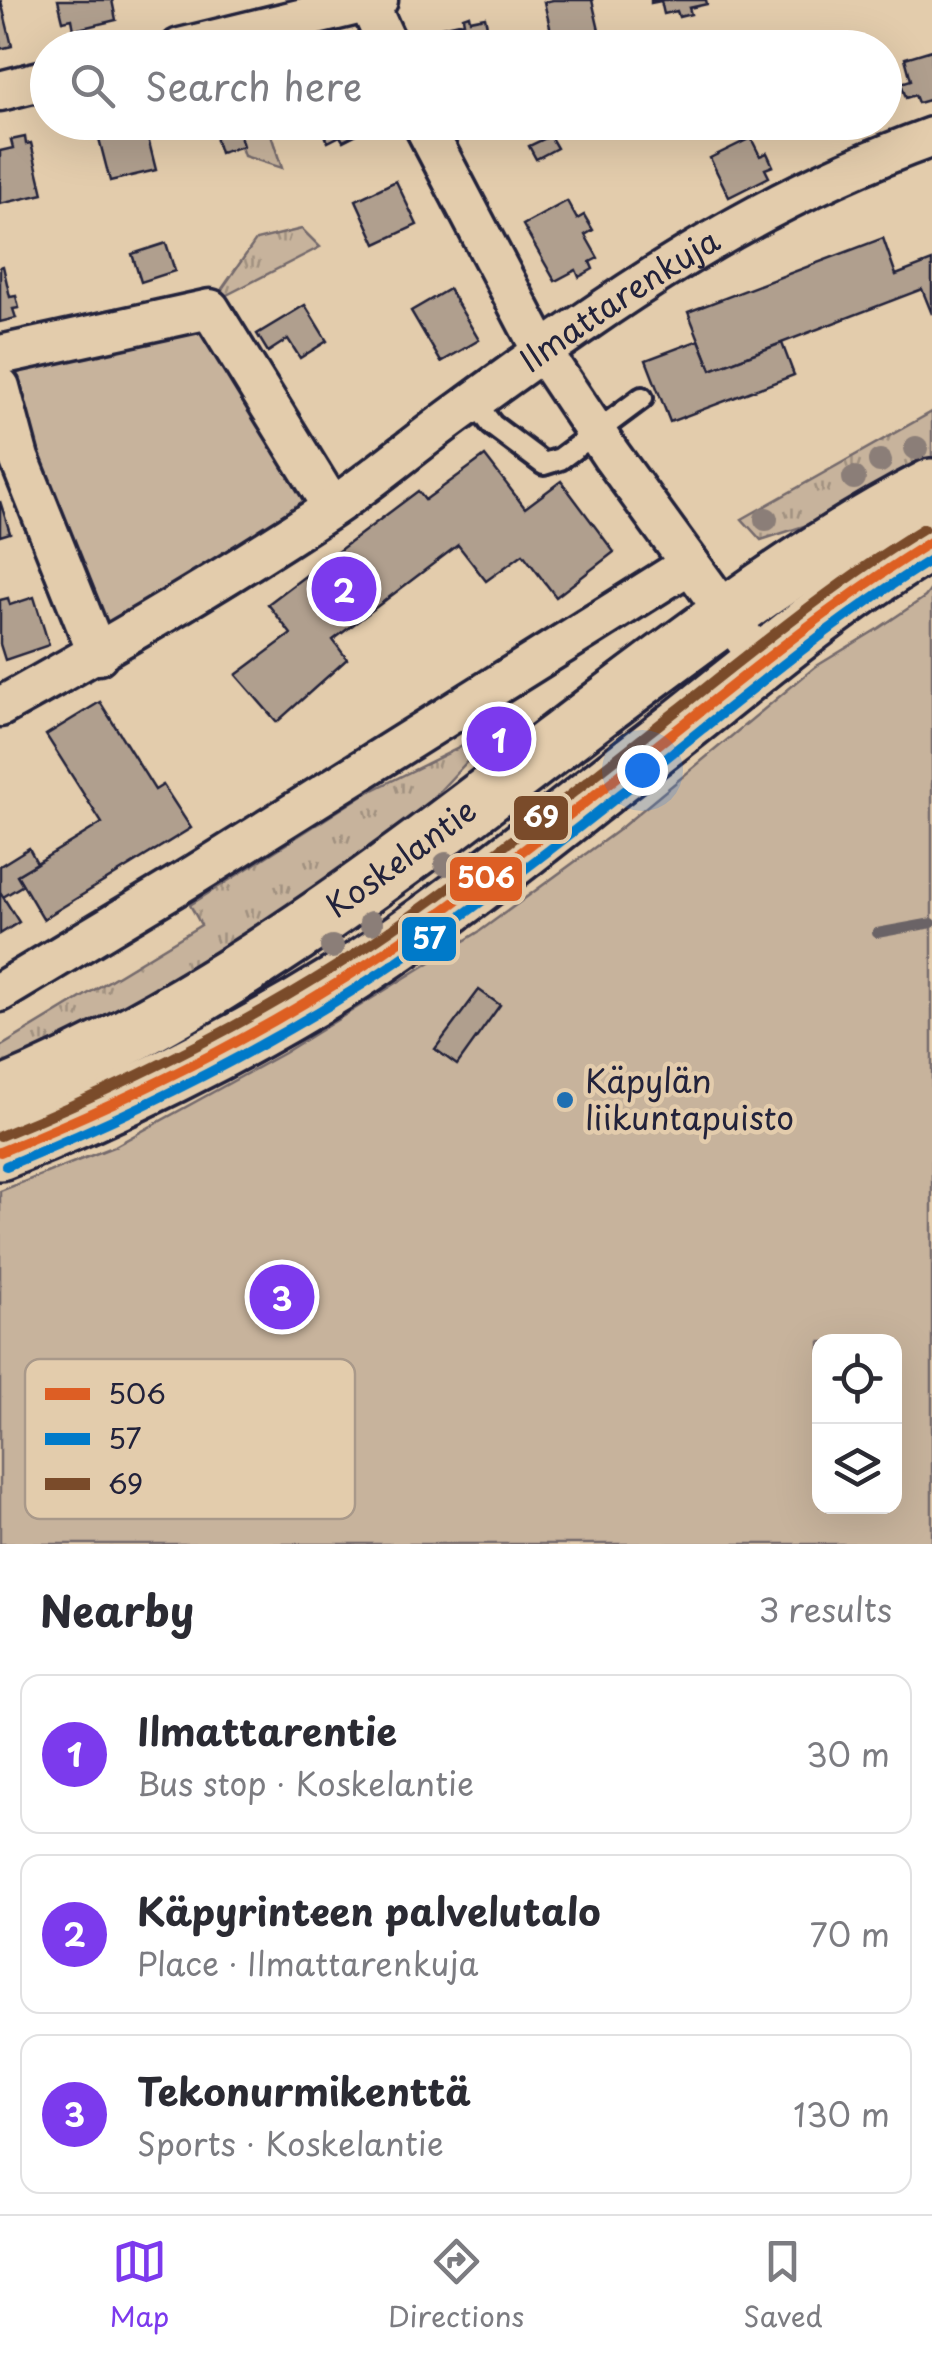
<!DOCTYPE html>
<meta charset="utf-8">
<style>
:root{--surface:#fff;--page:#f7f7f7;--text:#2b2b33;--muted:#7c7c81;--line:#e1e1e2;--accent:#7c3aed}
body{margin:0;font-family:"Playpen Sans",sans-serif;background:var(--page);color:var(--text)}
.controls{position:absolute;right:30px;bottom:30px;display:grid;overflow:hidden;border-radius:20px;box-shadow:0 10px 40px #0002}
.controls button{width:90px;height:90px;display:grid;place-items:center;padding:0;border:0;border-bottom:2px solid var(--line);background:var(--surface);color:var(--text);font:50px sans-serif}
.you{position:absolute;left:642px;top:770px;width:35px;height:35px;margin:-25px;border:8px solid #fff;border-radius:50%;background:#1a73e8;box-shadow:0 0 0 15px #1a73e833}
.badge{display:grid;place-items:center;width:65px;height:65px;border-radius:50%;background:var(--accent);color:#fff;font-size:32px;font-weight:700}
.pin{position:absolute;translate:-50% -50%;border:5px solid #fff;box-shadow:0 2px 10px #0006}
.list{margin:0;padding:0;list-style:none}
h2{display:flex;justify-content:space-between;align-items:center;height:130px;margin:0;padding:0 40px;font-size:42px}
h2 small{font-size:32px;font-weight:400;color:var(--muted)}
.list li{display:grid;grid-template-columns:65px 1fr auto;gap:30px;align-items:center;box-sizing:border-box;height:160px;margin:0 20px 20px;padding:0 20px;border:2px solid var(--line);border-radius:20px}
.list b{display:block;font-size:38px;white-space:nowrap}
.list p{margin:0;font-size:32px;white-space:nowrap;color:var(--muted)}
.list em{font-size:32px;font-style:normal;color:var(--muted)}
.icon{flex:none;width:55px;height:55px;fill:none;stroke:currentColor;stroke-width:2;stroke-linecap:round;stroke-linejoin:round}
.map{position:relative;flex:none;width:932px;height:1544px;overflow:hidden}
.search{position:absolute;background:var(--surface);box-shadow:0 10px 40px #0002;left:30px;right:30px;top:30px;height:110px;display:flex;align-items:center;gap:25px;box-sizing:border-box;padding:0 35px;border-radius:55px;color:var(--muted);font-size:38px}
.sheet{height:670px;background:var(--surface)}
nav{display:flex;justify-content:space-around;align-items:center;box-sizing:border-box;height:140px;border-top:2px solid var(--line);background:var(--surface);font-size:28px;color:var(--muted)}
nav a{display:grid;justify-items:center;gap:5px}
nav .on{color:var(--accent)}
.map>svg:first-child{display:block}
</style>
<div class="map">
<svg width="932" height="1544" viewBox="0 0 932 1544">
<defs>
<pattern id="grass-tufts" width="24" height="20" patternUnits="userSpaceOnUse" patternTransform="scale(2.5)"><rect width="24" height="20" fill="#c7b39c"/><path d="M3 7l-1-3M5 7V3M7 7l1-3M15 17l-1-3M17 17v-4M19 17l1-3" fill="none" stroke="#a19180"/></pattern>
</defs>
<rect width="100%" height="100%" fill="#e3ccac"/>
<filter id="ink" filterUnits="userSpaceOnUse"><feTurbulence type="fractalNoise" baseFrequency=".01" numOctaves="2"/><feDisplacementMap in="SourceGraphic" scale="20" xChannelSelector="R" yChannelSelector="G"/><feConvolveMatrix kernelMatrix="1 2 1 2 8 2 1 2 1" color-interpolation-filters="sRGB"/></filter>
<g filter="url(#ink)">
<g fill="url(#grass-tufts)" stroke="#746a6c" stroke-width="2.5">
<path d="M233 123H267L282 168 244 156Z"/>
<path d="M302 229 320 247 219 299 217 296 256 240Z"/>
<path d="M932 412V459L804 526 761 540 742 519Z"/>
<path d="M471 742 476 752 421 811 228 951 119 1013 0 1068V1047L201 925 190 905 363 795Z"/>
</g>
<g fill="#c7b39c" stroke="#746a6c" stroke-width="2.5" fill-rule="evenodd">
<path d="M202 317 317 498 178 581 99 638 1 364Z"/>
<path d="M932 588V1544H0V1191L113 1147 284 1053 480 931 617 831 815 667 879 628 925 597ZM820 1342H894V1506H820Z"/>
</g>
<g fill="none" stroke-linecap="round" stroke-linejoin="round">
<path stroke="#6b6366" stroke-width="10" d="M877 933 932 923"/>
</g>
<g fill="#b09f8e" stroke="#22223b" stroke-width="2.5">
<path d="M58 0H112L116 20 74 30 72 19 63 21Z"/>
<path d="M553 0H592L603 48H555L544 2Z"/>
<path d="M651 0H706L707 4 689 8 691 14 679 17 677 11 664 14 661 1 651 3Z"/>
<path d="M1 1 12 46 0 49V1Z"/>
<path d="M469 15 470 20 485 17 492 48H441L437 28 464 22 463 17Z"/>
<path d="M932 50V99L918 103 915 95 906 98 901 83 911 80 905 58Z"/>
<path d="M144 122 156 170 110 181 95 123Z"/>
<path d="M236 122 243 146 220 153 211 123Z"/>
<path d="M319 122H369V123L357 128 359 133 343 141 340 136 328 142Z"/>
<path d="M550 136 557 148 536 159 529 146Z"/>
<path d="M25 137 26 144 31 143 43 194 0 204V151L13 148 11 140Z"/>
<path d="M751 138 760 156 767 153 773 166 765 169 769 177 729 197 710 158Z"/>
<path d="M396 181 417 225 376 244 356 200Z"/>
<path d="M567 201 577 219 584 215 593 230 585 235 598 258 590 262 593 269 579 277 576 270 555 281 523 225Z"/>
<path d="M883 238 896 275 932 261V314L922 289 711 370 688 312Z"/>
<path d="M166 243 175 271 141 282 132 254Z"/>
<path d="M3 266 10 297 16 296 19 308 13 309 16 318 0 322V267Z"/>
<path d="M449 289 479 340 441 362 411 311Z"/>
<path d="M305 305 327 341 300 358 288 339 268 352 257 334Z"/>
<path d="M699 340 711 370 782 343 794 375 670 422 646 360Z"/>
<path d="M485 456 525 508 561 481 614 552 556 597 523 554 486 581 458 545 333 640 347 659 277 722 236 675 291 634 268 604 418 491 425 500Z"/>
<path d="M0 501 10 533 0 536Z"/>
<path d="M34 597 49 645 5 660 0 644V600L8 598 10 605Z"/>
<path d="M100 702 155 790 163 785 191 828 43 919 17 875 102 823 46 735Z"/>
<path d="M507 722 512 728 495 741 491 735Z"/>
<path d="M29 848 37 863 17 875 23 885 3 897 0 892V866Z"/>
<path d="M0 892 19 922 0 934Z"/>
<path d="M479 990 500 1005 457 1065 435 1049Z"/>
</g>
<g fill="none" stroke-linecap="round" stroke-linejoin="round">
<defs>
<path id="lane" d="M474 401 492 425 544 464 560 459 642 398"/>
<g id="street">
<path d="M367 0 389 48"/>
<path d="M180 48 378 0"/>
<path d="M0 91 48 79"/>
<path d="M422 122 543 353 611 455 762 663"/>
<path d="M0 355 210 309 332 507"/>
<path d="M0 387 19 458 98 655"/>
<path id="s1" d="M0 707C112 645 223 580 330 509 376 478 418 441 463 409 615 298 753 201 932 137"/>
<path d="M0 992 196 874 690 564"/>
</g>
<g id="primary">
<path id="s2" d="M0 1097C223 1005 414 851 604 706 709 627 814 547 932 487"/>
<path d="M0 1152C112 1108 235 1047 338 983 446 915 546 831 647 753 740 682 830 600 932 541"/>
</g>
</defs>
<use href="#lane" stroke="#22223b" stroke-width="28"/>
<use href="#street" stroke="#22223b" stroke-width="45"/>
<use href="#primary" stroke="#22223b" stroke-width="62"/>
<use href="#lane" stroke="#e3ccac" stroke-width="20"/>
<use href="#street" stroke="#e3ccac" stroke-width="38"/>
<use href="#primary" stroke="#e3ccac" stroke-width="55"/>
<defs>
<path id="bus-1" d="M0 1152C147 1092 290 1021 419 928 511 862 600 791 689 720 768 657 846 594 932 541"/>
<path id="bus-2" d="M6 1166C153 1106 296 1034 425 942 522 874 615 799 707 725 780 667 852 608 932 559"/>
<path id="bus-3" d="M0 1136C144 1077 285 1006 412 915 502 850 588 781 675 712 756 648 836 582 924 528"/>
</defs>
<use href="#bus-1" stroke="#e3ccac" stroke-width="18"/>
<use href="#bus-2" stroke="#e3ccac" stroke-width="18"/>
<use href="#bus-3" stroke="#e3ccac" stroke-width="18"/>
<use href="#bus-1" stroke="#dd5e24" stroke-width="10"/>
<use href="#bus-2" stroke="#007ac9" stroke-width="10"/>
<use href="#bus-3" stroke="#7a4b2a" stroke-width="10"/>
</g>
<g fill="#8b7e78">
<circle cx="916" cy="448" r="12"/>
<circle cx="880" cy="461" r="12"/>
<circle cx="854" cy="478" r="12"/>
<circle cx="766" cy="519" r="12"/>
<circle cx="446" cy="864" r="12"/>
<circle cx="371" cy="923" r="12"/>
<circle cx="332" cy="947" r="12"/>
</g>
</g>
<circle fill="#1f6fb2" stroke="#e3ccac" stroke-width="4" cx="565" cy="1100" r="10"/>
<g text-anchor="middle" stroke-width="9" stroke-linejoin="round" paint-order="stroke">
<g font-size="32" fill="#22223b" stroke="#e3ccac">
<text dy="11" stroke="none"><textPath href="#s1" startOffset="742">Ilmattarenkuja</textPath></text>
<text dy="11" stroke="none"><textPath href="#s2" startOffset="468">Koskelantie</textPath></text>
</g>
<g font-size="32" fill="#22223b" stroke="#e3ccac" text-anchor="start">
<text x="585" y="1093">Käpylän<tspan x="585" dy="37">liikuntapuisto</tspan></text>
</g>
</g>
<rect x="25" y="1359" width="330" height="160" rx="15" fill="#e3ccac" stroke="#a9998a" stroke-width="2.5"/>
<rect x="45" y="1388" width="45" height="12" fill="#dd5e24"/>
<rect x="45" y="1433" width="45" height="12" fill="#007ac9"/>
<rect x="45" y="1478" width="45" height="12" fill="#7a4b2a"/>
<g font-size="28" fill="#22223b">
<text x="108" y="1404">506</text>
<text x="108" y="1449">57</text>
<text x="108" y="1494">69</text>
</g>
<g stroke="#e3ccac" stroke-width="4">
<rect x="512" y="794" width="58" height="48" rx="10" fill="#7a4b2a"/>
<rect x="448" y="855" width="76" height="48" rx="10" fill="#dd5e24"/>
<rect x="400" y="915" width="58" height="48" rx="10" fill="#007ac9"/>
</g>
<g font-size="28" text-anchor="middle" font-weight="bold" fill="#fff">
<text x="541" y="827">69</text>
<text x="486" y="888">506</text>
<text x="429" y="949">57</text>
</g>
</svg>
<div class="controls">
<button><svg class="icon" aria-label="locate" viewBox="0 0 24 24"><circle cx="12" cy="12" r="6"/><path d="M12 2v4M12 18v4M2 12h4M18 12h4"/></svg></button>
<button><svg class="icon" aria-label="layers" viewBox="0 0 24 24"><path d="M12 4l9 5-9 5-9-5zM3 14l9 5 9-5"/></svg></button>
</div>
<div class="you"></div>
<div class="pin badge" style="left:499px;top:739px">1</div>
<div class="pin badge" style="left:344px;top:589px">2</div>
<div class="pin badge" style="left:282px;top:1297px">3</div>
<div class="search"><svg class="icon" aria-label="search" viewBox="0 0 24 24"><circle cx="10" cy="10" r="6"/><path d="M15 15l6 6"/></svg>Search here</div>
</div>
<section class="sheet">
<h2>Nearby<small>3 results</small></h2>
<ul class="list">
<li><span class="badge">1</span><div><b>Ilmattarentie</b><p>Bus stop · Koskelantie</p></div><em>30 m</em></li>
<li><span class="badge">2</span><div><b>Käpyrinteen palvelutalo</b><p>Place · Ilmattarenkuja</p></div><em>70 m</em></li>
<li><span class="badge">3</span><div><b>Tekonurmikenttä</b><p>Sports · Koskelantie</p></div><em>130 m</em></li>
</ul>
</section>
<nav>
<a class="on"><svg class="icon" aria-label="map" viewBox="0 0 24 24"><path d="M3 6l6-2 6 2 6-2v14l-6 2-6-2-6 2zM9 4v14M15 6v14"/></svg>Map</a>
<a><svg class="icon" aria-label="directions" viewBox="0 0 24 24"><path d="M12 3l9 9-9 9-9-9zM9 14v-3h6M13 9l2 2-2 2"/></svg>Directions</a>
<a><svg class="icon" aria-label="saved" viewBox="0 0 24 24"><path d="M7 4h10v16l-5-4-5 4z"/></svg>Saved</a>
</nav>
